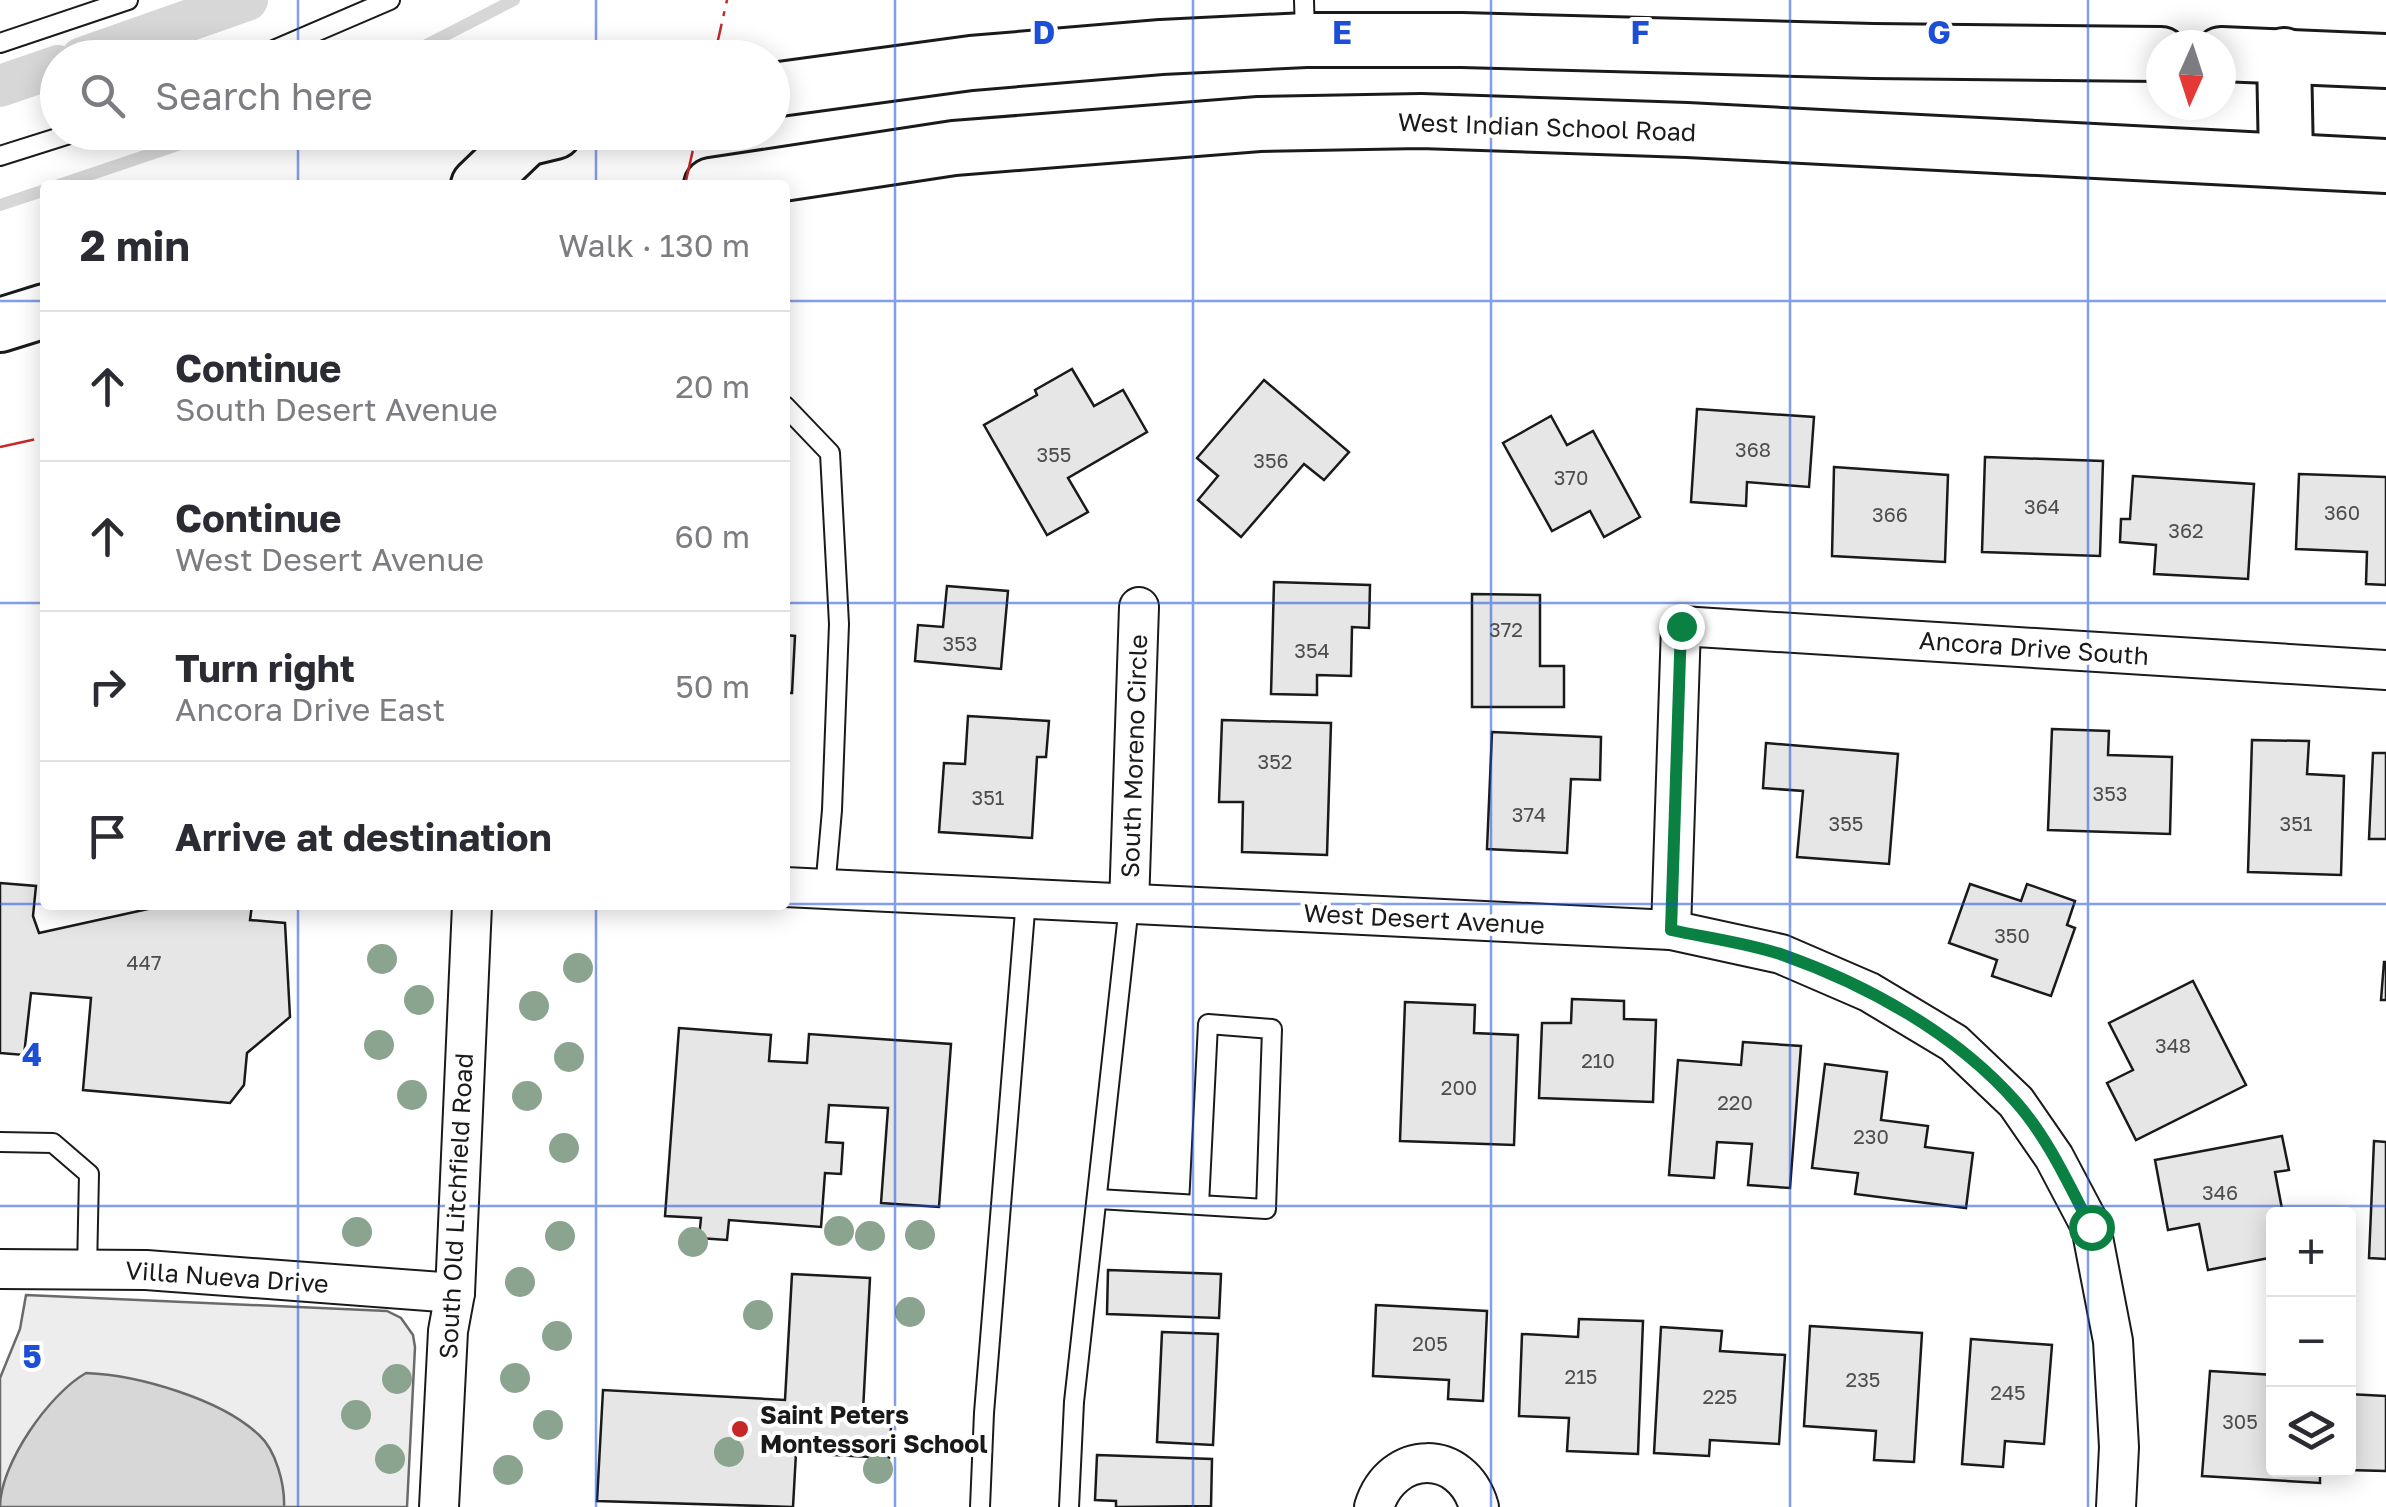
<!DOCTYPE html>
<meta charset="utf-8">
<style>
:root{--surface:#fff;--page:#f2f2f3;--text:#2b2b33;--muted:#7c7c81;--line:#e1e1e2}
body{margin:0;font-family:"Golos Text",sans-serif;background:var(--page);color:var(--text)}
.controls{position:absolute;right:30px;bottom:30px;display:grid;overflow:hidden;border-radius:10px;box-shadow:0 5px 25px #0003}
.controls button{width:90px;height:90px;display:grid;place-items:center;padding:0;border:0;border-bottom:2px solid var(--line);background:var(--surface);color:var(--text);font:50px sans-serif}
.compass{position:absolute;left:2146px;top:30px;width:90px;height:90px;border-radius:50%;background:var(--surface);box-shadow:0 5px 25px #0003;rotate:183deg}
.stop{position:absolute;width:30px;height:30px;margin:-22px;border:8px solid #0b8043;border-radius:50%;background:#fff}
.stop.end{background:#0b8043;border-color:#fff;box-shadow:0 2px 10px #0008}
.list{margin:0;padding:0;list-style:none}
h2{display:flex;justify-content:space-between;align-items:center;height:130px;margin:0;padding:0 40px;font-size:42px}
h2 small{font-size:32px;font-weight:400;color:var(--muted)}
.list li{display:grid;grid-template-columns:65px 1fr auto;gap:30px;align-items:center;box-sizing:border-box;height:150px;padding:0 40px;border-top:2px solid var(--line)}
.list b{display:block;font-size:38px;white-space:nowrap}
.list p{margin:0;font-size:32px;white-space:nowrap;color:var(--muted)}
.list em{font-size:32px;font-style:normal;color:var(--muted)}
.icon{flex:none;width:55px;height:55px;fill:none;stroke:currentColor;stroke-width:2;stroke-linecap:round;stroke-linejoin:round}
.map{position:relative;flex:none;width:2386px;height:1507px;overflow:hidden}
.search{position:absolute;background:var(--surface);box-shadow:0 5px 25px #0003;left:40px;top:40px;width:750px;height:110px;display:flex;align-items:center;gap:25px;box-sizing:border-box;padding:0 35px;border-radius:55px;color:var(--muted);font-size:38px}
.panel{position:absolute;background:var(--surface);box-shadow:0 5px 25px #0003;left:40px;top:180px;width:750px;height:730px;border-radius:10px}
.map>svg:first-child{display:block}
</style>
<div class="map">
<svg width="2386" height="1507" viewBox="0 0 2386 1507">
<rect width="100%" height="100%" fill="#fff"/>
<path fill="#ededed" stroke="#6a6a6a" stroke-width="2.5" d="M26 1295 387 1311 401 1318 413 1335 415 1347 407 1507H0V1378L20 1329Z"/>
<path fill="#d7d7d7" stroke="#6a6a6a" stroke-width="2.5" d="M86 1373C138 1375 221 1399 259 1435 276 1450 285 1485 284 1507H0C0 1464 49 1394 86 1373Z"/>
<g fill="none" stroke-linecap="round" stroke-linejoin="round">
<g stroke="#d7d7d7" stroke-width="12">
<path d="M401 58 514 0"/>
<path d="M59 185 216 132"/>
<path d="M0 205 45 190"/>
</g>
<g stroke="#d7d7d7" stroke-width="42">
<path d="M82 58 247 0"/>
<path d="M0 86 58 66"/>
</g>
</g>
<g fill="#e6e6e6" stroke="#1a1a1a" stroke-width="2.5">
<path d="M1072 369 1094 406 1123 390 1147 432 1068 478 1088 512 1047 535 984 425 1037 395 1035 390Z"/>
<path d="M1264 380 1349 452 1324 480 1304 464 1241 537 1198 500 1218 476 1197 458Z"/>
<path d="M1697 409 1814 417 1809 487 1747 482 1746 506 1691 502Z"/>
<path d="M1551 416 1567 445 1593 431 1640 517 1604 537 1590 511 1552 531 1503 443Z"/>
<path d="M1985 457 2103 461 2100 556 1982 552Z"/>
<path d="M1834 467 1948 475 1945 562 1832 556Z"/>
<path d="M2299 474 2386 477V585L2366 584 2367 552 2296 549Z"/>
<path d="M2133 476 2254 484 2248 579 2154 574 2156 545 2120 542 2121 519H2130Z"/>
<path d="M1274 582 1370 585 1369 628 1352 627 1351 676 1317 675V695L1271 694Z"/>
<path d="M947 586 1008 591 1001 669 915 661 918 625 943 627Z"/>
<path d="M1472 594 1540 595V666H1564V707H1472Z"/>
<path d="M785 635 795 636 792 693H785Z"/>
<path d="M968 716 1049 721 1046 757H1037L1032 838 939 832 944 763 965 764Z"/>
<path d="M1222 720 1331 723 1327 855 1242 852 1243 802H1219Z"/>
<path d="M2052 729 2109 731 2108 755 2172 757 2170 834 2048 830Z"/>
<path d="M1492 732 1601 737 1600 780 1571 779 1567 853 1487 849Z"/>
<path d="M2252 740 2309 741 2307 774 2344 776 2341 875 2248 872Z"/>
<path d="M1766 743 1898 754 1889 864 1797 857 1803 791 1763 788Z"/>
<path d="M2373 753H2386V839H2369Z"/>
<path d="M0 883 36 886 33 916 39 933 166 905H252L250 920 285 923 290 1017 247 1053 244 1085 230 1103 83 1090 91 998 31 993 24 1055 0 1053Z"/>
<path d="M1970 884 2021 901 2027 884 2075 901 2067 925 2075 928 2051 996 1992 976 1997 960 1949 943Z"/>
<path d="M2384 962H2386V1000H2381Z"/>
<path d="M2193 981 2246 1085 2136 1140 2107 1083 2133 1070 2109 1023Z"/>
<path d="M1572 999 1624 1001V1019L1656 1020 1653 1102 1539 1098 1542 1023H1571Z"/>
<path d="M1405 1002 1475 1005 1474 1033 1518 1035 1514 1145 1400 1141Z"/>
<path d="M679 1028 771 1035 769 1061 807 1063 809 1034 951 1044 939 1207 881 1203 888 1108 829 1105 826 1142 843 1143 841 1174 825 1173 821 1227 729 1220 727 1240 699 1238 701 1218 665 1216Z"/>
<path d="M1743 1042 1801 1046 1790 1188 1748 1185 1752 1144 1717 1142 1714 1178 1669 1175 1678 1060 1741 1065Z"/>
<path d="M1825 1064 1887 1072 1881 1120 1928 1126 1925 1147 1973 1153 1966 1208 1855 1194 1858 1173 1812 1168Z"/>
<path d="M2282 1136 2289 1170 2275 1172 2283 1214H2274V1257L2208 1270 2199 1224 2168 1230 2155 1160Z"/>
<path d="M2374 1141 2386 1142V1259L2369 1258Z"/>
<path d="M1108 1270 1221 1274 1219 1318 1107 1314Z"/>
<path d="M792 1274 870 1278 863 1411 892 1413 889 1458 796 1453 793 1507 597 1501 603 1390 785 1400Z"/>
<path d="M1376 1305 1487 1311 1483 1401 1448 1399 1449 1380 1373 1376Z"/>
<path d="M1579 1319 1643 1321 1638 1454 1567 1451 1569 1418 1519 1416 1522 1334 1578 1337Z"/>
<path d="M1810 1326 1922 1333 1914 1462 1874 1460 1876 1431 1804 1426Z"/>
<path d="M1661 1327 1722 1331 1720 1351 1785 1355 1779 1444 1710 1440 1709 1456 1654 1453Z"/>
<path d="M1162 1332 1218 1334 1213 1445 1157 1442Z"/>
<path d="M1971 1339 2052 1345 2044 1444 2005 1441 2003 1467 1962 1464Z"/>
<path d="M2210 1371 2274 1375V1470H2320V1483L2202 1476Z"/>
<path d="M2348 1394 2386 1396V1471L2347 1470Z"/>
<path d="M1097 1455 1212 1459 1211 1506 1116 1507V1501L1095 1500Z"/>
</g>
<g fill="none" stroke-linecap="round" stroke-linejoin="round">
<defs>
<g id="service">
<path d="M1304 0 1305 34"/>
<path d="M0 43 128 0"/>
<path d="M255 58 390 0"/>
<path d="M0 156 76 132"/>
<path d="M785 406 830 453 839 624 832 810 825 889"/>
<path d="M0 1142 53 1143 89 1174 87 1270"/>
<path d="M1098 1199 1266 1209 1272 1029 1208 1024 1199 1205"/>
<path d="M980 1507 984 1413 1026 899"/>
<path d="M1069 1507 1074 1402 1129 905"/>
</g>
<g id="minor">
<path d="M785 887 1671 930 1781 954 1869 992 1954 1043 2016 1102 2054 1157 2091 1227 2113 1341 2119 1447 2116 1507"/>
<path d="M1129 905 1139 607"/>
<path d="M1671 930 1681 626 2386 670"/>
<path d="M0 1269 146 1270 455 1293"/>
<path d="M439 1507 448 1331 455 1293 472 905"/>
<path d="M1374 1507C1392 1449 1462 1448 1479 1507"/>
</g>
<g id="secondary">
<path d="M2221 54 2386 61"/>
<path d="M2284 55 2286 160"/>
<path d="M772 90 971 63 1161 47 1306 40H1462L1873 51 2161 54"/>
<path d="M478 185 526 139 555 132"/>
<path d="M711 185 954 148 1259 124 1421 121 1687 130 2386 166"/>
<path d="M0 325 45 311"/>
</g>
</defs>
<use href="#service" stroke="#1a1a1a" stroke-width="22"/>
<use href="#minor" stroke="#1a1a1a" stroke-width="42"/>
<use href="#secondary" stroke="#1a1a1a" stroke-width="58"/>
<use href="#service" stroke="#fff" stroke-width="18"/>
<use href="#minor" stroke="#fff" stroke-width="38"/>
<use href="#secondary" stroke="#fff" stroke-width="52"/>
<g stroke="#c62828" stroke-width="2.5" stroke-dasharray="35 8 5 8" stroke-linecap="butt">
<path d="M714 58 727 0"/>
<path d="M685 185 697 132"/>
<path d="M0 447 45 437"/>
</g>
</g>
<g fill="#8aa48f">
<circle cx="382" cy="959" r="15"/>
<circle cx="578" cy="968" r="15"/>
<circle cx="419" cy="1000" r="15"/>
<circle cx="534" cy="1006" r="15"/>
<circle cx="379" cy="1045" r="15"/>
<circle cx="569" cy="1057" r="15"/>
<circle cx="412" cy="1095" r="15"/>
<circle cx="527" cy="1096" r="15"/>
<circle cx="564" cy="1148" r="15"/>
<circle cx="839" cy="1231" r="15"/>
<circle cx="357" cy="1232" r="15"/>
<circle cx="920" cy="1235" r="15"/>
<circle cx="560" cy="1236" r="15"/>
<circle cx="870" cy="1236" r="15"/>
<circle cx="693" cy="1242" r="15"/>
<circle cx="520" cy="1282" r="15"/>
<circle cx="910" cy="1312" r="15"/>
<circle cx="758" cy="1315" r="15"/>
<circle cx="557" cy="1336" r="15"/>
<circle cx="515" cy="1378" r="15"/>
<circle cx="397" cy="1379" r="15"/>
<circle cx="356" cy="1415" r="15"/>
<circle cx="548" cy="1425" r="15"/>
<circle cx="729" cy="1452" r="15"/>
<circle cx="390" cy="1459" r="15"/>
<circle cx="878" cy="1469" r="15"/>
<circle cx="508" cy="1470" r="15"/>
</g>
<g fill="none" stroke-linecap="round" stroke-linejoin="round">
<path stroke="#0b8043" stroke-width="12" d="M1681 626 1671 930C1708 938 1748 943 1783 955 1868 985 1956 1034 2016 1102 2048 1138 2069 1185 2091 1227"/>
</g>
<path fill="none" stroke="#1d4ed8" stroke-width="2.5" stroke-opacity="0.55" d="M298 0V58M596 0V58M895 0V1507M1193 0V1507M1491 0V1507M1790 0V1507M2088 0V1507M298 132V185M596 132V185M0 301H45M785 301H2386M0 603H45M785 603H2386M0 904H45M785 904H2386M298 905V1507M596 905V1507M0 1206H2386"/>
<circle fill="#c62828" stroke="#fff" stroke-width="4" cx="740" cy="1429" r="10"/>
<g text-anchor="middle" stroke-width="8" stroke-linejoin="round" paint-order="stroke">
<g font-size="20" fill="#4d4d4d">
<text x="1753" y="457">368</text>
<text x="1054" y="462">355</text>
<text x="1271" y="468">356</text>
<text x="1571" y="485">370</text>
<text x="2042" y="514">364</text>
<text x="2342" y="520">360</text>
<text x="1890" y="522">366</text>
<text x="2186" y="538">362</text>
<text x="1506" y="637">372</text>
<text x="960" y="651">353</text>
<text x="1312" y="658">354</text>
<text x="1275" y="769">352</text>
<text x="2110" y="801">353</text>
<text x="988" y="805">351</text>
<text x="1529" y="822">374</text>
<text x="1846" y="831">355</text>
<text x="2296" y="831">351</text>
<text x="2012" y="943">350</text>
<text x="144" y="970">447</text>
<text x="2173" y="1053">348</text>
<text x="1598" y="1068">210</text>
<text x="1459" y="1095">200</text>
<text x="1735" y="1110">220</text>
<text x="1871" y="1144">230</text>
<text x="2220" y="1200">346</text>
<text x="1430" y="1351">205</text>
<text x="1581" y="1384">215</text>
<text x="1863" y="1387">235</text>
<text x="2008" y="1400">245</text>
<text x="1720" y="1404">225</text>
<text x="2240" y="1429">305</text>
</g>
<g font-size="25" fill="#1a1a1a" stroke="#fff">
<text transform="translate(1547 127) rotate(2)" y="9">West Indian School Road</text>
<text transform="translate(2034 648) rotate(4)" y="9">Ancora Drive South</text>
<text transform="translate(1134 756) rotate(-88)" y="9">South Moreno Circle</text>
<text transform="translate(1424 919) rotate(3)" y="9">West Desert Avenue</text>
<text transform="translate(456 1206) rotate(-87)" y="9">South Old Litchfield Road</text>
<text transform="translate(227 1277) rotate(4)" y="9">Villa Nueva Drive</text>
</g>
<g font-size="25" font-weight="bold" fill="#1a1a1a" stroke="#fff" text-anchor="start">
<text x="760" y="1424">Saint Peters<tspan x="760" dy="29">Montessori School</tspan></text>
</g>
</g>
<g font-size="32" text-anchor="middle" font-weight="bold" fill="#1d4ed8" stroke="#fff" stroke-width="8" stroke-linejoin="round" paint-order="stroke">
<text x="1044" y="44">D</text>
<text x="1342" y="44">E</text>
<text x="1640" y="44">F</text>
<text x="1939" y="44">G</text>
<text x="32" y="1066">4</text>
<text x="32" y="1368">5</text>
</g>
</svg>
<div class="controls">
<button>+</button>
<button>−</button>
<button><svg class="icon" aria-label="layers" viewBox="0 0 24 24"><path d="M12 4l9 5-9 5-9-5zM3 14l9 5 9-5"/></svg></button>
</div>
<svg class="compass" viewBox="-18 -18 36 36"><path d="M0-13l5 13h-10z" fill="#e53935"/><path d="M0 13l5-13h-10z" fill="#7c7c81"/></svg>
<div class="stop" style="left:2091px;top:1227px"></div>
<div class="stop end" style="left:1681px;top:626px"></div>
<div class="search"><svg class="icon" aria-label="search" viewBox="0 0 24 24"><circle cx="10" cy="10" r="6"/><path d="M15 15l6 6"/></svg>Search here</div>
<section class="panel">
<h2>2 min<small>Walk · 130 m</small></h2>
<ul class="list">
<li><svg class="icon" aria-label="ahead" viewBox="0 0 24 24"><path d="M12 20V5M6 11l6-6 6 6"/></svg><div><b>Continue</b><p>South Desert Avenue</p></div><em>20 m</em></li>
<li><svg class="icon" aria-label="ahead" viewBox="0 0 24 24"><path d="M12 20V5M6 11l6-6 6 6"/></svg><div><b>Continue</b><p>West Desert Avenue</p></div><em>60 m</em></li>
<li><svg class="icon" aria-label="right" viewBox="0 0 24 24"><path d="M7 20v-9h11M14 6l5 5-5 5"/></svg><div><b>Turn right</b><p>Ancora Drive East</p></div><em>50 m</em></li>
<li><svg class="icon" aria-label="arrive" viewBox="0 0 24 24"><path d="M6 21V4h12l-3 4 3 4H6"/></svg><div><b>Arrive at destination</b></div></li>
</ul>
</section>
</div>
